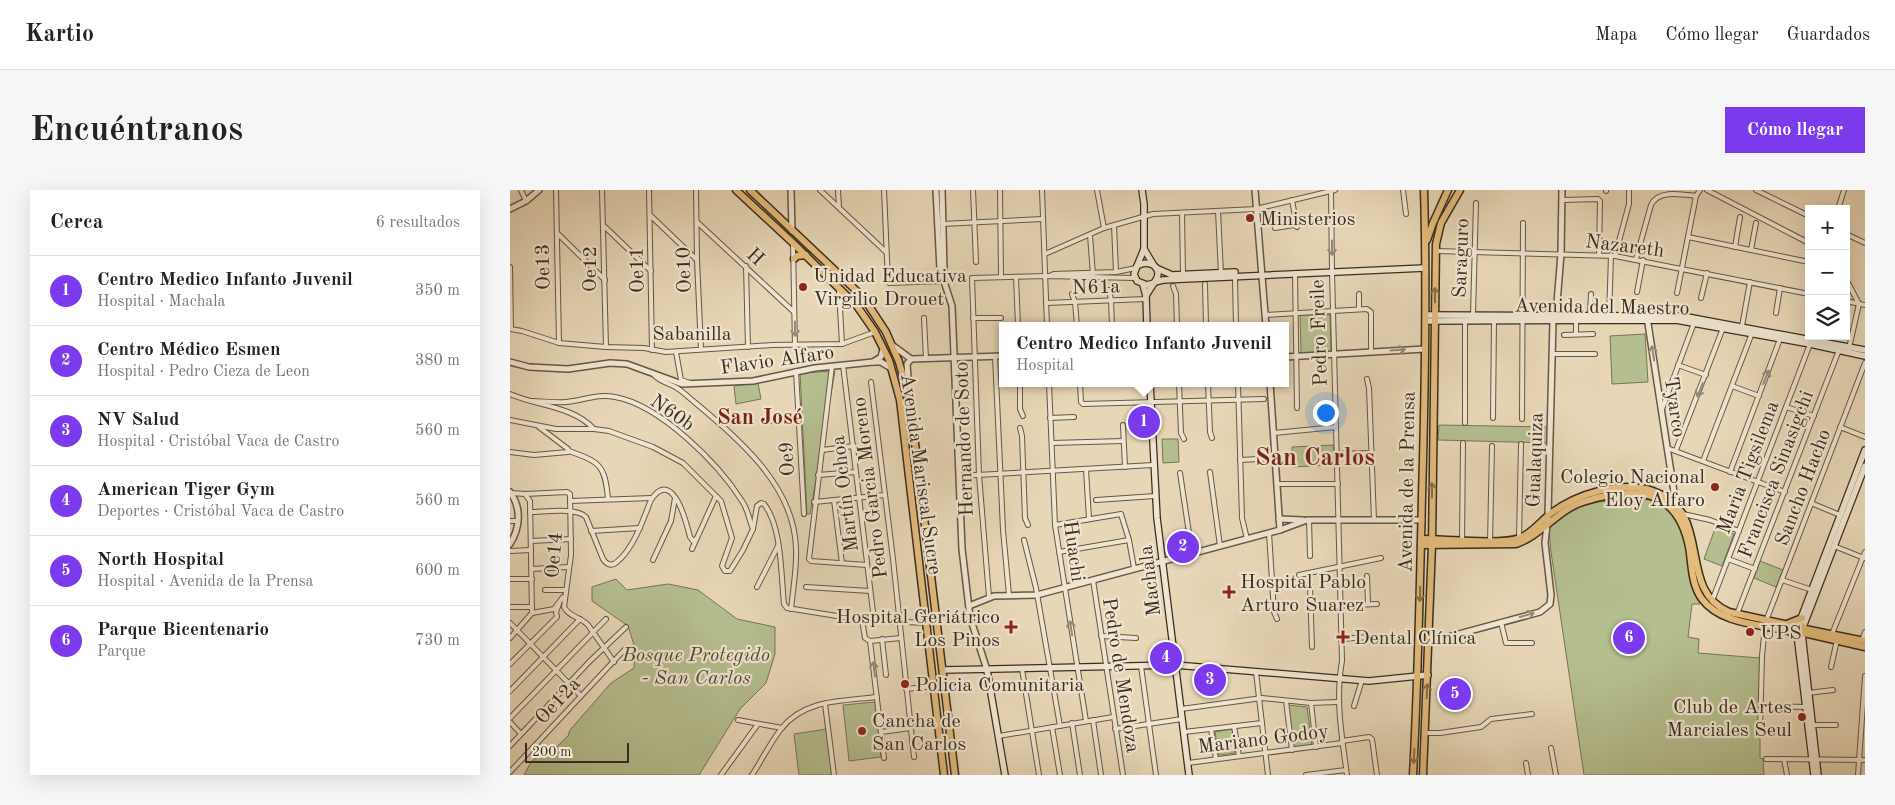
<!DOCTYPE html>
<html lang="es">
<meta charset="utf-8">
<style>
:root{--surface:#fff;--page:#f6f6f6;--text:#222;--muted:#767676;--line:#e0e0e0;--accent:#7c3aed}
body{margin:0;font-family:"Old Standard TT",serif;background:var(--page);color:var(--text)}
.controls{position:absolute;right:15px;top:15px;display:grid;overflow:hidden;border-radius:0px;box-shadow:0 5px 20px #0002}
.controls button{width:45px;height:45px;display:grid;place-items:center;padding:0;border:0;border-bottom:1px solid var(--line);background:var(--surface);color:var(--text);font:25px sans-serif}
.scale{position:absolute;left:15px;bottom:12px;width:104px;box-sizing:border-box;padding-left:5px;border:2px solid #392c20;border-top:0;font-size:14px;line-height:18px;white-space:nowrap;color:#392c20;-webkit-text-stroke:4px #f0e5d0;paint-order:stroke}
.you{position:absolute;left:815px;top:222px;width:18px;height:18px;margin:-12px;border:4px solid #fff;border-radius:50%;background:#1a73e8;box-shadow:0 0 0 8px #1a73e833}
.badge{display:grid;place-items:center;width:32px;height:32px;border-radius:50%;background:var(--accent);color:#fff;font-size:16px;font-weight:700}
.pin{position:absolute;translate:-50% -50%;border:2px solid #fff;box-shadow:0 1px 5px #0006}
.popup{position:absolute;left:489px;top:132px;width:290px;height:65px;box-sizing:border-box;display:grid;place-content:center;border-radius:0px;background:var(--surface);filter:drop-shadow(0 1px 4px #0005);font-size:16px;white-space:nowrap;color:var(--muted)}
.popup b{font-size:19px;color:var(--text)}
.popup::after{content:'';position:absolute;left:50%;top:100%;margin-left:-10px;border:10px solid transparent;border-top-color:var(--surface)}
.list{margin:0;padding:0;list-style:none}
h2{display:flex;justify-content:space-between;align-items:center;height:65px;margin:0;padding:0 20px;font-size:21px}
h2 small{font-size:16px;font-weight:400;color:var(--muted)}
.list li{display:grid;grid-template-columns:32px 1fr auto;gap:15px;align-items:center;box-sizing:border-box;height:70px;padding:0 20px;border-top:1px solid var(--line)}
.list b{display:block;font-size:19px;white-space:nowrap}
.list p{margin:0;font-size:16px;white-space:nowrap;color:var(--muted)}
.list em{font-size:16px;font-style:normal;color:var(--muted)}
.icon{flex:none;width:28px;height:28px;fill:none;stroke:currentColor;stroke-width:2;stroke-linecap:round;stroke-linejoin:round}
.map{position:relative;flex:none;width:1355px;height:585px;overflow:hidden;border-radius:0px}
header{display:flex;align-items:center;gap:30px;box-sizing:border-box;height:70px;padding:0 25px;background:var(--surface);border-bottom:1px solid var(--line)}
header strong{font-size:24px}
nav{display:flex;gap:28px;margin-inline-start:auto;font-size:18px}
.intro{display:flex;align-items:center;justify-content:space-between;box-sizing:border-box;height:120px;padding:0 30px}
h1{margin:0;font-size:35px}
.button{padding:12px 22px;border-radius:0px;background:var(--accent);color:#fff;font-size:18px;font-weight:700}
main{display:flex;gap:30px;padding:0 30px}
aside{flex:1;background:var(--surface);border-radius:0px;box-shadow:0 5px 20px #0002}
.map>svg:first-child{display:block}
</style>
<header>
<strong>Kartio</strong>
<nav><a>Mapa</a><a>Cómo llegar</a><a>Guardados</a></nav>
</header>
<div class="intro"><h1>Encuéntranos</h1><a class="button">Cómo llegar</a></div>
<main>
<aside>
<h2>Cerca<small>6 resultados</small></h2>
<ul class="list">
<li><span class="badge">1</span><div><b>Centro Medico Infanto Juvenil</b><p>Hospital · Machala</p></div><em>350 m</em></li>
<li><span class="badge">2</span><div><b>Centro Médico Esmen</b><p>Hospital · Pedro Cieza de Leon</p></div><em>380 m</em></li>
<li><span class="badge">3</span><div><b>NV Salud</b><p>Hospital · Cristóbal Vaca de Castro</p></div><em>560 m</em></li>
<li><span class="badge">4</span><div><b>American Tiger Gym</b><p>Deportes · Cristóbal Vaca de Castro</p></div><em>560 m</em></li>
<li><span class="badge">5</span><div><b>North Hospital</b><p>Hospital · Avenida de la Prensa</p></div><em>600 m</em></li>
<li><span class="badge">6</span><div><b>Parque Bicentenario</b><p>Parque</p></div><em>730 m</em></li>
</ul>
</aside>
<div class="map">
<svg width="1355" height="585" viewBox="0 0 1355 585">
<rect width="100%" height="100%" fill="#e8d7b7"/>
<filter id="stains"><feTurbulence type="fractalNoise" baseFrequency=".004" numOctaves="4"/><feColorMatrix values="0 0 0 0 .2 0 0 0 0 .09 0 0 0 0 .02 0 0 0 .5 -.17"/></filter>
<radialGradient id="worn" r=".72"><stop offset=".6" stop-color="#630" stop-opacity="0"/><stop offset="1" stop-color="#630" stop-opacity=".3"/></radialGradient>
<g fill="#b5be8f" stroke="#777558">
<path d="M790 125H820L821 163 791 164Z"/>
<path d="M1135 144 1138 192 1102 194 1100 146Z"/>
<path d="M325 181 300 324H297L290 183Z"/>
<path d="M248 193 251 209 226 214 224 196Z"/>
<path d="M929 235 1038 237V253L928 250Z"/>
<path d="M652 249H668L669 272 653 273Z"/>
<path d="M823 255 824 275 782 277V272L770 273V264L782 263V257Z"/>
<path d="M1117 310C1125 310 1133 309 1141 310 1176 316 1184 383 1191 411L1190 414H1182L1178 447 1189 449 1188 463 1250 468V568L1253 569 1254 585H1074L1041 362 1039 339C1068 311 1079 312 1117 310Z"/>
<path d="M1206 336 1224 344 1212 376 1194 369Z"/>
<path d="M1250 371 1273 380 1266 397 1244 388Z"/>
<path d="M106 389 117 400 158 394 188 400 227 429 265 437V464L256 493 230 519 189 585H14L21 572 33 562 38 565 58 546 60 540 101 493 124 478 125 458 118 436 82 411V397Z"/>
<path d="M365 512 371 567 339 571 333 515Z"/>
<path d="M778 515 797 517 802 555 784 558Z"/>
<path d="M317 539 323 585H289L284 544Z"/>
<path d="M722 539 725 563 709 565 705 542Z"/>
</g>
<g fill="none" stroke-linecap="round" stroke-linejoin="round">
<defs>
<g id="minor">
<path d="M11 0 16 11"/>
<path d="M46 0 49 153"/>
<path d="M92 0 96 157"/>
<path d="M139 0 142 160"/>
<path d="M186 0 187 70 191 159"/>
<path d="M310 0 376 62"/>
<path d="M328 0 329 16"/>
<path d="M374 0 378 91 379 93 434 91"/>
<path d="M463 0 466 72"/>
<path d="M490 0 491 86"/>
<path d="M532 0 537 136"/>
<path d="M587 0 594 38"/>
<path d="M821 0 822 82 832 471C825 510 832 547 837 585"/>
<path d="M893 0 896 24"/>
<path d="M1096 0V1"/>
<path d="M1197 0 1299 53"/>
<path d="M1246 0 1299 26"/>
<path d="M782 10 786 32 784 35 787 37 788 34 786 32"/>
<path d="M1053 10 1088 9 1090 11 1089 65"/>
<path d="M1328 19 1334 0"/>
<path d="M708 21 711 84"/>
<path d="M672 23 673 84"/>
<path d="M140 25 187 70"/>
<path d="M187 32 284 122"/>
<path d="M432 34 533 29"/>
<path d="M788 34 805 32"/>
<path d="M604 35 606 82"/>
<path d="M94 36 141 81"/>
<path d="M765 38 784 35"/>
<path d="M47 43 95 90"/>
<path d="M1336 44 1355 53"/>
<path d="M580 45 583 85"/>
<path d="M1178 47 1299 72"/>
<path d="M283 53 285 156"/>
<path d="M1225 57 1230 27"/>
<path d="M1241 60 1246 33"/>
<path d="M926 61 1105 66 1299 104"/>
<path d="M535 64 594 38 643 24 746 19 825 0"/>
<path d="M1105 66 1119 14V0"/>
<path d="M1126 69 1141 15C1148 0 1170 4 1186 6"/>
<path d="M236 76 238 157"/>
<path d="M0 77 1 139"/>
<path d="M785 83 787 218"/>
<path d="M539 86 544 84 606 82 626 78"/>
<path d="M506 87 508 136"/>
<path d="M725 89 726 136"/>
<path d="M1336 89 1349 114"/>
<path d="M695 94 696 136"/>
<path d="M663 96 666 104 667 136"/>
<path d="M329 100 332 154"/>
<path d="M599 100 601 110 602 136"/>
<path d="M1127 102 1133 70"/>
<path d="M1167 103 1186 6 1190 0"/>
<path d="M562 104 565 112 567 136"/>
<path d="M849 104V119"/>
<path d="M1191 108 1197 83"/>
<path d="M1336 111 1355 115"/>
<path d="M536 113 636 109"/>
<path d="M1266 123 1270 98"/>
<path d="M755 125 857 119 861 122V162"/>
<path d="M963 125 966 13"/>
<path d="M1080 125 1081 104"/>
<path d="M414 128 416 169"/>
<path d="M463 128H491"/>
<path d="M1099 128 1101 65"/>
<path d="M1066 130V144"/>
<path d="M1232 136 1240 92"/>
<path d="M0 139 12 141 49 153 96 157 134 158 156 162 262 155 332 154 365 142"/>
<path d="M1054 145 1083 144"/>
<path d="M1339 158 1349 114"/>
<path d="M166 162 171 190 180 193"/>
<path d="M1042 164H1085"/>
<path d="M485 166 493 340 499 405"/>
<path d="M333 175 364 430"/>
<path d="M1168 175 1196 185"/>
<path d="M322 176 299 369 301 371 357 375"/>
<path d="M286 181 294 324"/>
<path d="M144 185C150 192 159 193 167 198 172 201 177 206 182 210 227 248 284 294 286 358 287 378 283 399 281 419"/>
<path d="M857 189 859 198 864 330"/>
<path d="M361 192 383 369 404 567"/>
<path d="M510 193V219L513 226"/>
<path d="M539 193 545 335 576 531"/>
<path d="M570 193 571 212 573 214 754 209"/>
<path d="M669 193 671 243 674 249"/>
<path d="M698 193 700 242 702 248"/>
<path d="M728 193 732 328 737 349"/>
<path d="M1222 196 1249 206"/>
<path d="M0 204C27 216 63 216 84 239"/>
<path d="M21 211C32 211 44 213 56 212 72 211 88 203 105 207 150 215 208 273 232 311 238 319 239 330 243 339"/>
<path d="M1276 217 1304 226"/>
<path d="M1152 219 1184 133"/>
<path d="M540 228 564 227"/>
<path d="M983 228 984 129"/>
<path d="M1012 229 1013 33"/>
<path d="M0 230 46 239H84L99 241 143 257 173 273 211 311 222 348 212 376 215 381H220L233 360 243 339 247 316 251 313 254 314C272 336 271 386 274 414L277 418 352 430 417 433"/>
<path d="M258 231 289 227"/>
<path d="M955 233V131"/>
<path d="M613 235 615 277"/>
<path d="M1330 237 1355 247"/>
<path d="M510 238 512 246 515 328 518 335"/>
<path d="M764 243 826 237"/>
<path d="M542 253 613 251"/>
<path d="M1157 258 1275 302"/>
<path d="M312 260 344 256"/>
<path d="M1166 260 1213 138"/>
<path d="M59 261C90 272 95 275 98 309"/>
<path d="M0 262 24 265 58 262V259L29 237"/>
<path d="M827 264 862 263"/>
<path d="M730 270 765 268"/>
<path d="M1193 271 1242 143"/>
<path d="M576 279 579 329"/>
<path d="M700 282 710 356"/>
<path d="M1220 282 1270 149"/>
<path d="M670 283 682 363"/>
<path d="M308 285 346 282"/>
<path d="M449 286 643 275"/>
<path d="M767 294H828"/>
<path d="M1 303 15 304 57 302 60 304 61 365 54 417C59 427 71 427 78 435L104 472"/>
<path d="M15 304 20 311 22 423"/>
<path d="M324 310 332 373"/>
<path d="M586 310 645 306"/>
<path d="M60 311 142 308"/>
<path d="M304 312 375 305"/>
<path d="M1301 313 1330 325"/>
<path d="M20 322C34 322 67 317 76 327L93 369C97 375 102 377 108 371 121 360 129 341 135 325 138 319 139 312 143 307 164 280 177 335 180 347L183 351 186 349"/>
<path d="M1173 324 1200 330 1229 341"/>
<path d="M799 330 800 366"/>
<path d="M0 331H8"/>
<path d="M545 335 611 324 619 350 624 378"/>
<path d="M81 341 130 338"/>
<path d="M759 343 764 422 767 429"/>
<path d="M1009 348 1011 254"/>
<path d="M514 350 526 398 550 536"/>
<path d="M21 351 61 349"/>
<path d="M952 353 953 253"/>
<path d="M980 353 982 256"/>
<path d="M1324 356 1354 368"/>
<path d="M182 359 206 306"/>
<path d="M0 361 21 360"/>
<path d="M549 362 619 350"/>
<path d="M1218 369 1245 379"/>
<path d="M143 370 161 331 165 308"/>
<path d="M22 379 59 377"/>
<path d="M789 385 871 368"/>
<path d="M857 386 858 414"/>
<path d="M0 389H22"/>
<path d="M583 390 613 585"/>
<path d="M1272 390 1302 400"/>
<path d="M800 396 802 457"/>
<path d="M247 397 268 356"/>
<path d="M296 397 360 401"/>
<path d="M35 400H55"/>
<path d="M479 407 469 285 462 88 536 86 625 88"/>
<path d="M1202 411 1300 154"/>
<path d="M0 417H22"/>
<path d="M801 417 867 414"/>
<path d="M22 423 44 419 53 407"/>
<path d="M1227 424 1329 160"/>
<path d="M352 430 355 448 360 451"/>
<path d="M1256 431 1355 173"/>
<path d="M991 432 996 453H1022"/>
<path d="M0 433 71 506"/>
<path d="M1322 444 1355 362"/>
<path d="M591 446 626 448"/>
<path d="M0 448 22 423"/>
<path d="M372 449 376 485"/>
<path d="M831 449 859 447"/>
<path d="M1352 450 1355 442"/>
<path d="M360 451 374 568"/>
<path d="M360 451 391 448"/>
<path d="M0 474 47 427 46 422 49 414"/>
<path d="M631 476 646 585"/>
<path d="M1321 477 1327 450"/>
<path d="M512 479 529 585"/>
<path d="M746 482 758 585"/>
<path d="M396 499 424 496"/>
<path d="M0 501 70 429"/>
<path d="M1298 503 1323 500"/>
<path d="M776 511 782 560"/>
<path d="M801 513 806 557"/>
<path d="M315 514 324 585"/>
<path d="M844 516 852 490"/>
<path d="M1263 516 1295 517"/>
<path d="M671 519 752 508 801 513 827 512"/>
<path d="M0 528 96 429"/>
<path d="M228 530 272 538"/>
<path d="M583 530 591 585"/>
<path d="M0 532 11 544"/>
<path d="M562 533 570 585"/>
<path d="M1302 535H1326"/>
<path d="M724 536 729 566"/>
<path d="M542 537 550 585"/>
<path d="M605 539 672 529"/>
<path d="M701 539 706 569"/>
<path d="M371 542 401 538"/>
<path d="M674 542 752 533"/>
<path d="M915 543H930L971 537 981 529 1022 524"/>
<path d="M1250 543 1252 466 1255 436"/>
<path d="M489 546 603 527"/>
<path d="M832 551 859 547 862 549 867 585"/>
<path d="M0 556 80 471 116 437"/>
<path d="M1041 558 1046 585"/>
<path d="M1256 569 1355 570"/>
<path d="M1274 569 1277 585"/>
<path d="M678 573 832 553"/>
<path d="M1016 573 1018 585"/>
<path d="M0 582 116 458"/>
<path d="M211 585 248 534"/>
<path d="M242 585C252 570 260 553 271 539 294 509 333 511 367 507"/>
<path d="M796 585 836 580"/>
<path d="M1348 585 1355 486"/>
</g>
<g id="tertiary">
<path d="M281 0 282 41"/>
<path d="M426 0 430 79 442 116 452 359 460 427 477 480"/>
<path d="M432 0 434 79 433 85"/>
<path d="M745 0 756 136"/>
<path d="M0 19 16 11 29 0"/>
<path d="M1137 127 1166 315"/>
<path d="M382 155 401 169 493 166"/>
<path d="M775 167 915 159"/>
<path d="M0 172 19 177 58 179 100 173 117 174 172 194 243 191 305 178 363 172H371L381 178"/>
<path d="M363 172 371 167 373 159"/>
<path d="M760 193 770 340"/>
<path d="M399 201 397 174 401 169"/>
<path d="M0 302C12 318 10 338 0 354"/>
<path d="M769 329 793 330"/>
<path d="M459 416 484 406 527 405 770 340 797 330H912"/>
<path d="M919 452 1030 422 1040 414 1041 405 1035 353 1038 325 1043 131 1046 125 1051 64 1052 0"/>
</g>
<g id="secondary">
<path d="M634 59 643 74"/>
<path d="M627 76 634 59V14L632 0"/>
<path d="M646 78 662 85 725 82"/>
<path d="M645 92 653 90 915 78"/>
<path d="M633 95 636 106 637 136"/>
<path d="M636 106C639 100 644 94 647 88 652 75 637 70 627 76L624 84 627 91 637 95 644 93"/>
<path d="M916 125 1172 126 1355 160"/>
<path d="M916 131 1166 130 1300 154 1355 166"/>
<path d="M640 193 647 328 679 585"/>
<path d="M1290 431 1355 260"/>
<path d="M1293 437 1355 276"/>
<path d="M1287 444 1304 585"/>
<path d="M1292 444 1308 585"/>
<path d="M433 480 665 475 859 491 918 485"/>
<path d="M477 480 495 585"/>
</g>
<g id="primary">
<path d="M226 0 283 53 347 116 365 142 379 170 390 210 434 585"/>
<path d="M240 0 353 107 376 142 389 172 400 211 445 585"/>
<path d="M917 50 923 33 938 0"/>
<path d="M284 69 287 66 296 65"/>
<path d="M912 349C935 349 991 355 1010 348 1022 343 1030 332 1040 324 1066 304 1111 290 1143 301 1205 322 1165 399 1219 422L1279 435 1292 436 1295 439 1294 443 1290 445 1287 444 1285 440 1287 437"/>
<path d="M911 355 1006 354C1032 345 1047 320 1073 312 1122 296 1167 296 1179 357 1182 374 1181 394 1192 409 1212 436 1256 434 1286 443"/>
<path d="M1277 434 1292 428"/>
<path d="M1295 439 1355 451"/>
<path d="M1294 443 1355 457"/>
<path d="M903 585C908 492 910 399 912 306 915 204 917 102 914 0"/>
<path d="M913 585 922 355 926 54 931 33 950 0"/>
</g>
</defs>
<use href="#minor" stroke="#655746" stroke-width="6"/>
<use href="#tertiary" stroke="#655746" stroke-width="8"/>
<use href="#secondary" stroke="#392c20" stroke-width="8"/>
<use href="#primary" stroke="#392c20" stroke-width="9"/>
<use href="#minor" stroke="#f0e5d0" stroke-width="4"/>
<use href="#tertiary" stroke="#f0e5d0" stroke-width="5"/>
<use href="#secondary" stroke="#f0e5d0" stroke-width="5.5"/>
<use href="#primary" stroke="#e4bc7c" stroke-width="6"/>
</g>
<defs><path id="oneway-shaft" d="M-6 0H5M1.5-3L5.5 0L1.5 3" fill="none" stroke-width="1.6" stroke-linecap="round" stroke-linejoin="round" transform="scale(1.25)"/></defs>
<g stroke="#948878">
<use href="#oneway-shaft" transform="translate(822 58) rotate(90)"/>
<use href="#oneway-shaft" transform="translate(285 139) rotate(89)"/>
<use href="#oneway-shaft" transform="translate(888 160) rotate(-4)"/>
<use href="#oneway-shaft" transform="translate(1143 163) rotate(-99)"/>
<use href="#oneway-shaft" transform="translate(1256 187) rotate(-69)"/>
<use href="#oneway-shaft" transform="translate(1190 200) rotate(112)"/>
<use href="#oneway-shaft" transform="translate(1017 425) rotate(-15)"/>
<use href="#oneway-shaft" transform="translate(561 438) rotate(-99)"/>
<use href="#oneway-shaft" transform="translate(364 479) rotate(-97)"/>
</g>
<g stroke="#866d49">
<use href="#oneway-shaft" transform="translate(925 105) rotate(-90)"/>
<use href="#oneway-shaft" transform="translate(922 300) rotate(-90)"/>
<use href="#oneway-shaft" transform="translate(910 404) rotate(91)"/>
<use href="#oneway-shaft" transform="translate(917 501) rotate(-87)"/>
<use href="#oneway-shaft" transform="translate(904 566) rotate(93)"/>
</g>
<g fill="#8f2418" stroke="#f0e5d0" stroke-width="2">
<circle cx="740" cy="28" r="5"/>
<circle cx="293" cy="97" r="5"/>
<circle cx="1205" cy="297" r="5"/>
<path d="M716.5 394.5h5v5h5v5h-5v5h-5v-5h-5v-5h5z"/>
<path d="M498.5 429.5h5v5h5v5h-5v5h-5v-5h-5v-5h5z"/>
<circle cx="1240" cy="442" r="5"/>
<path d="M830.5 439.5h5v5h5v5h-5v5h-5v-5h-5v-5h5z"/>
<circle cx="395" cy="494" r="5"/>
<circle cx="1292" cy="527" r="5"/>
<circle cx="352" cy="541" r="5"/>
</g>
<g text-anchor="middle" stroke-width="4.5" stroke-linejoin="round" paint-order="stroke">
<g font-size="20" fill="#392c20" stroke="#f0e5d0" text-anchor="start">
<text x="750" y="35">Ministerios</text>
<text x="303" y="92">Unidad Educativa<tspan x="303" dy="23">Virgilio Drouet</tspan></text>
<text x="1195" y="293" text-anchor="end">Colegio Nacional<tspan x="1195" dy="23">Eloy Alfaro</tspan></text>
<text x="730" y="398">Hospital Pablo<tspan x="730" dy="23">Arturo Suarez</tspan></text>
<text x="490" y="433" text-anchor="end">Hospital Geriátrico<tspan x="490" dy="23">Los Pinos</tspan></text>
<text x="1250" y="449">UPS</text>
<text x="844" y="454">Dental Clínica</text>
<text x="405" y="501">Policia Comunitaria</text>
<text x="1282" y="523" text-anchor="end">Club de Artes<tspan x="1282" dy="23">Marciales Seul</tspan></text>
<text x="362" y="537">Cancha de<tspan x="362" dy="23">San Carlos</tspan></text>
</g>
<g font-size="20" fill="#392c20" stroke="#f0e5d0">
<text transform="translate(1115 55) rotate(7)" y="7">Nazareth</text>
<text transform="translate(246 66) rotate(43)" y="7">H</text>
<text transform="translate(950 68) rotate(-88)" y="7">Saraguro</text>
<text transform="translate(32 77) rotate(-91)" y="7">Oe13</text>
<text transform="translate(79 79) rotate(-90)" y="7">Oe12</text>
<text transform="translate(126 80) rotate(-91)" y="7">Oe11</text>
<text transform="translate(173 80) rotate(-92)" y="7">Oe10</text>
<text transform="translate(586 96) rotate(-2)" y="7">N61a</text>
<text transform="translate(1092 116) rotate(1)" y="7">Avenida del Maestro</text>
<text x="182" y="150">Sabanilla</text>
<text transform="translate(808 143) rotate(-92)" y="7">Pedro Freile</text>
<text transform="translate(267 169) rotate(-8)" y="7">Flavio Alfaro</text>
<text transform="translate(1166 217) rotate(82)" y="7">Tyarco</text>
<text transform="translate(163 222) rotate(35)" y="7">N60b</text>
<text transform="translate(453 249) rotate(-92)" y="7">Hernando de Soto</text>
<text transform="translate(276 269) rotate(-93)" y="7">Oe9</text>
<text transform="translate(1024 270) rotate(-88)" y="7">Gualaquiza</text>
<text transform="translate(1237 277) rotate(-69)" y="7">Maria Tigsilema</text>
<text transform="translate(412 284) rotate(82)" y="7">Avenida Mariscal Sucre</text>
<text transform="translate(1265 284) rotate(-69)" y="7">Francisca Sinasigchi</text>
<text transform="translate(896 292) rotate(-89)" y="7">Avenida de la Prensa</text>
<text transform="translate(1292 297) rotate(-69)" y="7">Sancho Hacho</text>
<text transform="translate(359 298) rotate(-97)" y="7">Pedro Garcia Moreno</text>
<text transform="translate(334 304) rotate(-97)" y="7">Martín Ochoa</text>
<text transform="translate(565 361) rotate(82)" y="7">Huachi</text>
<text transform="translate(43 365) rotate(-85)" y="7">Oe14</text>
<text transform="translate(639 391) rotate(-97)" y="7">Machala</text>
<text transform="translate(612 485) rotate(81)" y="7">Pedro de Mendoza</text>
<text transform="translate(47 510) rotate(-47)" y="7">Oe12a</text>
<text transform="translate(753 548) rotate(-7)" y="7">Mariano Godoy</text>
</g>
<g font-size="20" font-style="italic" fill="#524936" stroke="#f0e5d0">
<text x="186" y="471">Bosque Protegido<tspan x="186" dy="23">- San Carlos</tspan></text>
</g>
<g font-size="22" font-weight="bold" fill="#7a1f14" stroke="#f0e5d0">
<text x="250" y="234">San José</text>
</g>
<g font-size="25" font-weight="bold" fill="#7a1f14" stroke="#f0e5d0">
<text x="805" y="275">San Carlos</text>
</g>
</g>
<rect width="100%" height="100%" filter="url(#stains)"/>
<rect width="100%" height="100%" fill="url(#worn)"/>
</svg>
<div class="controls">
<button>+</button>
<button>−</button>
<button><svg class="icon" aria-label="layers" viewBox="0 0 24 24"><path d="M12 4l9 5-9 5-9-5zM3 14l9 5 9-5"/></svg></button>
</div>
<div class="scale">200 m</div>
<div class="you"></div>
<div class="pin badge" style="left:634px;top:232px">1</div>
<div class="popup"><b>Centro Medico Infanto Juvenil</b>Hospital</div>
<div class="pin badge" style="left:673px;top:357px">2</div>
<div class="pin badge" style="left:700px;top:490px">3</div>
<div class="pin badge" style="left:656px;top:468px">4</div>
<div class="pin badge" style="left:945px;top:504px">5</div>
<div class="pin badge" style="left:1119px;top:448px">6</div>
</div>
</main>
